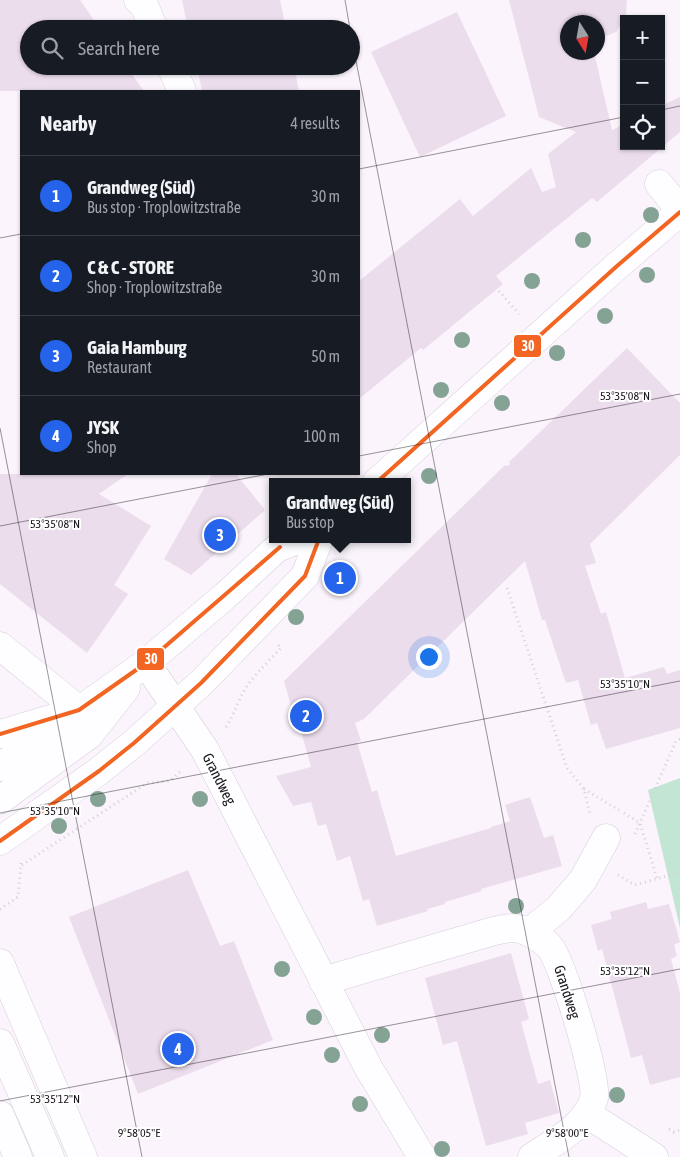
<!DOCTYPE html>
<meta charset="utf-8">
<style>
:root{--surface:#171b24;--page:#242831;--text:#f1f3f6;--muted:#9ea1a6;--line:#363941;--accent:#2563eb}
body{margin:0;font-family:"Asap Condensed",sans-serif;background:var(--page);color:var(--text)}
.controls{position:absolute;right:15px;top:15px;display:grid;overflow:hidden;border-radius:0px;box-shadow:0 1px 4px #0004}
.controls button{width:45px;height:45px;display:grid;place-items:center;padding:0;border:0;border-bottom:1px solid var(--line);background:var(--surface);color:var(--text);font:25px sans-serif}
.compass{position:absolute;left:560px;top:15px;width:45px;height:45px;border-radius:50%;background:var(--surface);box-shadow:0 1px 4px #0004;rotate:169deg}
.you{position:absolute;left:428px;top:656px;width:18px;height:18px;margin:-12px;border:4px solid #fff;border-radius:50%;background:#1a73e8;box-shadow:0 0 0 8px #1a73e833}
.badge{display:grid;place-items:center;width:32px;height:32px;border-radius:50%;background:var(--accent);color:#fff;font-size:16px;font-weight:700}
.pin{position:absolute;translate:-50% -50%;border:2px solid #fff;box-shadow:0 1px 5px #0006}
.popup{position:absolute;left:269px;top:478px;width:142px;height:65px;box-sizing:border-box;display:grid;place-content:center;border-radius:0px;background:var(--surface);filter:drop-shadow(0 1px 4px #0005);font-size:16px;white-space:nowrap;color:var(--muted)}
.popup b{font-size:19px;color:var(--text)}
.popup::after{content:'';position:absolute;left:50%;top:100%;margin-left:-10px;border:10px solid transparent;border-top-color:var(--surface)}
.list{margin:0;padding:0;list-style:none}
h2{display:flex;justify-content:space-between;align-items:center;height:65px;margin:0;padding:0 20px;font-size:21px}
h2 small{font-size:16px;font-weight:400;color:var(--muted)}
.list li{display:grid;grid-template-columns:32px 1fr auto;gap:15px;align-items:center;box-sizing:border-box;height:80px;padding:0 20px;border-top:1px solid var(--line)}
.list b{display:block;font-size:19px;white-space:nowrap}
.list p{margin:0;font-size:16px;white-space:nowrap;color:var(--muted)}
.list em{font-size:16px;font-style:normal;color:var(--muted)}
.icon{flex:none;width:28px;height:28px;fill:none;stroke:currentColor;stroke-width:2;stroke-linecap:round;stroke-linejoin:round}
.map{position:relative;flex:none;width:680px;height:1157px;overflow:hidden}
.search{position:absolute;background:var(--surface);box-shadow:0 1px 4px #0004;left:20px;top:20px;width:340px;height:55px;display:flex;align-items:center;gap:12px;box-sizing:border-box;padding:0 18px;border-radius:28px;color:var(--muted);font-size:19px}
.panel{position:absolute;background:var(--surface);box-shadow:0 1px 4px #0004;left:20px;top:90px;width:340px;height:385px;border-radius:0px}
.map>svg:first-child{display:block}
</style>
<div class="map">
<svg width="680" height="1157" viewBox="0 0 680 1157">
<rect width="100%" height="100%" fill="#fbf4fc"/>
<path fill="#c2e6d3" d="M680 778V928L648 790Z"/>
<g fill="#ecdded">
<path d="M0 0H80L100 29H29V66H126L144 91H0Z"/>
<path d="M182 0H280L286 29H188Z"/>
<path d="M509 0H627L626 16 616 32 598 39V22H568V52H594L612 130 624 124V146H661V106L680 97V132L597 202 592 198 496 276 503 284 423 350 421 348 359 399V281L460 199 473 216 531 168 542 192 556 187 548 154 576 132 539 117Z"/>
<path d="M457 12 506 116 420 157 371 52Z"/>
<path d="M197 66H294L299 91H202Z"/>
<path d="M627 348 680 403V455L590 544 596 563 585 566 601 614 606 612 625 678 664 667 667 674 680 670V728L606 749 597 723 591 725 578 680 566 683 545 620H542L525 561 364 719 355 723 361 741 357 742 372 792 377 790 396 856 491 828V827L510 821 505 805 530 797 544 838 553 835 562 866 481 889 482 891 445 902V904L427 909 428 911 377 926 369 899 363 901 350 856 337 861 326 824 318 826 311 802 293 806 276 776 311 767 295 710H292L284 681 504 466 510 465 509 462Z"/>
<path d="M0 474H128L99 494 151 526 114 585 128 594 87 653 0 584Z"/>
<path d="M212 474H236L265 510 191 575 164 559Z"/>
<path d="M188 870 220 946 234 941 273 1040 138 1094 69 917Z"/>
<path d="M646 902 648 909 669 904 680 942 674 945 677 956 671 959 680 993V1077L650 1085 642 1055 631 1058 602 949 598 951 591 925 612 919 610 912Z"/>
<path d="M511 953 529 1019 521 1022 538 1084 550 1080 559 1113 525 1123 528 1134 486 1146 457 1041 443 1045 425 978Z"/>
</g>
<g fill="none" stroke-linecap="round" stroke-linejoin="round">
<defs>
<g id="minor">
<path d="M138 0 144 5 154 29"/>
<path d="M171 66 182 91"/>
<path d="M659 184 680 210"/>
<path d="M377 482 617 266 680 212"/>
<path d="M0 646 79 710"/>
<path d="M146 663 205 750 368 1067 422 1157"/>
<path d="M0 734 54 718"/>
<path d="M0 767 146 663 225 596 277 548 300 539"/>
<path d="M0 800 89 735 126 688"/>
<path d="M0 841 99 771 134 743 201 683 305 576 319 539"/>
<path d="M529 932 558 909 583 880 606 838"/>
<path d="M323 981 494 931C500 930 506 928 512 928 524 928 541 938 549 946 562 960 598 1080 594 1098 587 1126 554 1142 532 1157"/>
<path d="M0 1043 50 1157"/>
<path d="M587 1114 654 1157"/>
</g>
<g id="major">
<path d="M0 963 83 1157"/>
<path d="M0 1115 18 1157"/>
</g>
</defs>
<use href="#minor" stroke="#d5cfd6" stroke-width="29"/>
<use href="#major" stroke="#d5cfd6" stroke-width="29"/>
<g stroke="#d3d1d4" stroke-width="3" stroke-dasharray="1 4" stroke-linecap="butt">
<path d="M499 291 519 314"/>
<path d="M507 588 567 768 584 789 590 814"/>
<path d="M226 727C235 714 238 699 247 686 257 672 270 660 281 648L278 645"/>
<path d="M584 789 619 810"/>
<path d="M624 813 640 823 657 878"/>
<path d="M635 834 676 741 680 739"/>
<path d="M22 865 147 783 170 781 182 770"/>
<path d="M618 875 635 885 680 872"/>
<path d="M0 909 18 897 21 863"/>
<path d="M669 1129 674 1132 680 1130"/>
</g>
<use href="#minor" stroke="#fefdff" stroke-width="28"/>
<use href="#major" stroke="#fefdff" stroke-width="28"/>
<defs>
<g id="bus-1">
<path d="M377 482 617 266 680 212"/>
<path d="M0 734 79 710 146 663 280 547"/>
<path d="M0 841 99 771 134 743 201 683 305 576 319 539"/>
</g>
</defs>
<use href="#bus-1" stroke="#fff" stroke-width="8"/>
<use href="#bus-1" stroke="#f26522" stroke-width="4"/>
</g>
<g fill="#84a395">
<circle cx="651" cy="215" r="8"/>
<circle cx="583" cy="240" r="8"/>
<circle cx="647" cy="275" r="8"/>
<circle cx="532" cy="281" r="8"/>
<circle cx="605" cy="316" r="8"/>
<circle cx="462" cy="340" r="8"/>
<circle cx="557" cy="353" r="8"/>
<circle cx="441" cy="390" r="8"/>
<circle cx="502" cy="403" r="8"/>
<circle cx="429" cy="476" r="8"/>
<circle cx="296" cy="617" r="8"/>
<circle cx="98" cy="799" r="8"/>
<circle cx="200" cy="799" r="8"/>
<circle cx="59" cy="826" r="8"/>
<circle cx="516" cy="906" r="8"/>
<circle cx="282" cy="969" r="8"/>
<circle cx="314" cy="1017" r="8"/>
<circle cx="382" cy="1035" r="8"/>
<circle cx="332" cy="1055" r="8"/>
<circle cx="617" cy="1095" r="8"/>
<circle cx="360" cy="1104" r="8"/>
<circle cx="442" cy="1149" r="8"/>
</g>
<path fill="none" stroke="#1c171d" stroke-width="1" stroke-opacity="0.45" d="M345 0 350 29M351 35 569 1157M661 110 680 106M359 169 624 117M0 238 21 234M0 428 142 1157M359 456 680 394M0 526 268 474M0 813 680 681M0 1101 680 969"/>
<g text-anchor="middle" stroke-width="4" stroke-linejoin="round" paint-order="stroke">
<g font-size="15" fill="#1c171d" stroke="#fff">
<text transform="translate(219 779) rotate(63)" y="5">Grandweg</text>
<text transform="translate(567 992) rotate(72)" y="5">Grandweg</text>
</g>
</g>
<g font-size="12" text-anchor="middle" fill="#1c171d" stroke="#fff" stroke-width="4" stroke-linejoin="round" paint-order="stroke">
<text x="625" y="400">53°35'08"N</text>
<text x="55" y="528">53°35'08"N</text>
<text x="625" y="688">53°35'10"N</text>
<text x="55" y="815">53°35'10"N</text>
<text x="625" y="975">53°35'12"N</text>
<text x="55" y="1103">53°35'12"N</text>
<text x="139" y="1137">9°58'05"E</text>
<text x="567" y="1137">9°58'00"E</text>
</g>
<g stroke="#fff" stroke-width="2">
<rect x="513" y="334" width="29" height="24" rx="5" fill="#f26522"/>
<rect x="136" y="647" width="29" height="24" rx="5" fill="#f26522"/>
</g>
<g font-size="14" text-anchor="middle" font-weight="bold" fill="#fff">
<text x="528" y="351">30</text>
<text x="151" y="664">30</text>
</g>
</svg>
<div class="controls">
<button>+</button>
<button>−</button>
<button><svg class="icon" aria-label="locate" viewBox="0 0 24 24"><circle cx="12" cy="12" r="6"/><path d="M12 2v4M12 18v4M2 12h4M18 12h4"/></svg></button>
</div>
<svg class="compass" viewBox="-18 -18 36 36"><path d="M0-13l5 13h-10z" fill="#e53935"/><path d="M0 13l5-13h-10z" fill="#9ea1a6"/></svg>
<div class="you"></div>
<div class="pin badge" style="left:340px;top:578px">1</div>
<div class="popup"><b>Grandweg (Süd)</b>Bus stop</div>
<div class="pin badge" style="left:306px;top:716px">2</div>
<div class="pin badge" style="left:220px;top:535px">3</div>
<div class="pin badge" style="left:178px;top:1049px">4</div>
<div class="search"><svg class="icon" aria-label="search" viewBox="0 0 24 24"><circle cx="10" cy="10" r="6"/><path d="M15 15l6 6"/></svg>Search here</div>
<section class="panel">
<h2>Nearby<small>4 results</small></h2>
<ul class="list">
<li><span class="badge">1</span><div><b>Grandweg (Süd)</b><p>Bus stop · Troplowitzstraße</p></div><em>30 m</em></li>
<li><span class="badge">2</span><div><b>C &amp; C - STORE</b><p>Shop · Troplowitzstraße</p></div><em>30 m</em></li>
<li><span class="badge">3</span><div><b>Gaia Hamburg</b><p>Restaurant</p></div><em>50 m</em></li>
<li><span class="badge">4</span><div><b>JYSK</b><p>Shop</p></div><em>100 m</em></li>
</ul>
</section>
</div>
